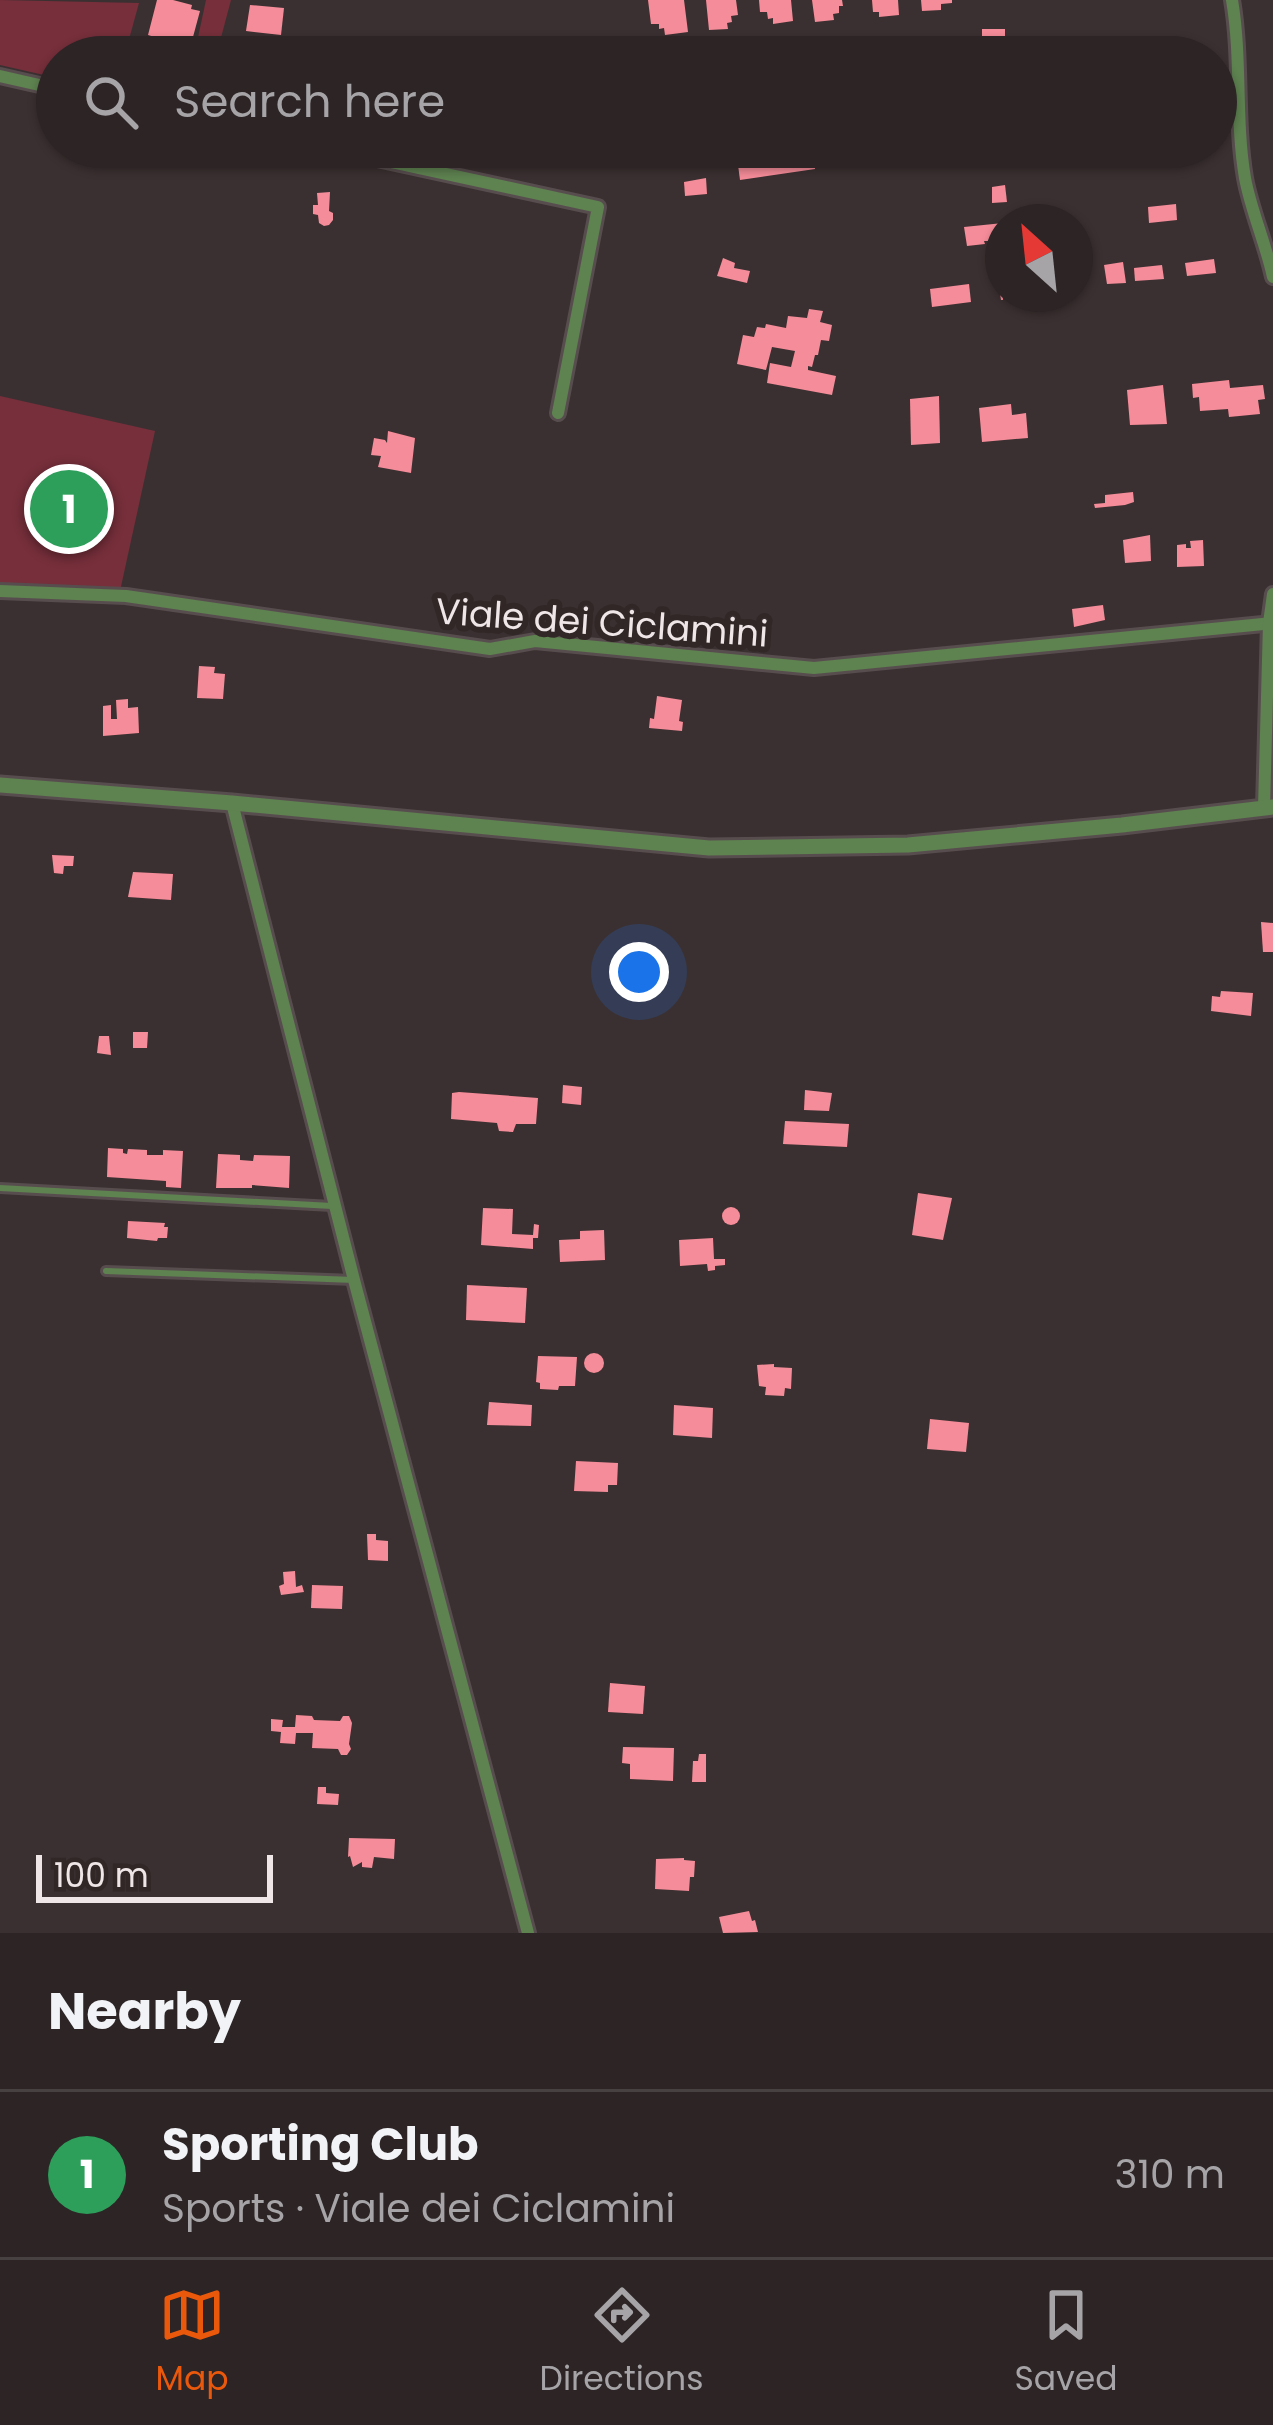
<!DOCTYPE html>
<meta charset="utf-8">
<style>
:root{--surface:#2c2425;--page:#342c2d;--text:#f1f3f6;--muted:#a6a4a7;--line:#484142;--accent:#ea580c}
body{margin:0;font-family:Poppins,sans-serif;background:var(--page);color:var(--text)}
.compass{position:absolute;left:985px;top:204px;width:108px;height:108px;border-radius:50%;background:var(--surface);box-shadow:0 3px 9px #0004;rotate:333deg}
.scale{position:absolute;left:36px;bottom:30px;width:237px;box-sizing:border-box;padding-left:12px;border:6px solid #eee6e7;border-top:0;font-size:33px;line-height:42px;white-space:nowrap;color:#eee6e7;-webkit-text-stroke:9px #312727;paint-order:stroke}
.you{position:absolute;left:639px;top:972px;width:42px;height:42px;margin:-30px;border:9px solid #fff;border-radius:50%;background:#1a73e8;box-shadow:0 0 0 18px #1a73e833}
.badge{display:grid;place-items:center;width:78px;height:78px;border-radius:50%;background:var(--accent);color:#fff;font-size:39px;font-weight:700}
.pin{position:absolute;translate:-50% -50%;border:6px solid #fff;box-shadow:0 3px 12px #0006}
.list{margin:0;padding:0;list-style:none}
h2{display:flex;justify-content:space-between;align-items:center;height:156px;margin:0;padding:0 48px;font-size:51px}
h2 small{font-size:39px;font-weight:400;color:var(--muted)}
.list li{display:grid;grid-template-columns:78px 1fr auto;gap:36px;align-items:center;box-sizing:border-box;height:168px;padding:0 48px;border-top:3px solid var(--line)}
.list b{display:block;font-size:45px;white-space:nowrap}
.list p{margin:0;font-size:39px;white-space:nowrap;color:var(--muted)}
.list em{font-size:39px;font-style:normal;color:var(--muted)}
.icon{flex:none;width:66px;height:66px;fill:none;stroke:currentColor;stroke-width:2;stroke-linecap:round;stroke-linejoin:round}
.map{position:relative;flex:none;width:1273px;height:1933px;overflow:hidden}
.search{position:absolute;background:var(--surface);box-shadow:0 3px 9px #0004;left:36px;right:36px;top:36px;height:132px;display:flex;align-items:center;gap:30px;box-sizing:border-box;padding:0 42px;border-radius:66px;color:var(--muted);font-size:45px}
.sheet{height:324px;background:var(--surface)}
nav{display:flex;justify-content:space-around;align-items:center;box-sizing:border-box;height:168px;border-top:3px solid var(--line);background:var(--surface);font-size:33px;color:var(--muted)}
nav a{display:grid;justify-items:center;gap:6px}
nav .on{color:var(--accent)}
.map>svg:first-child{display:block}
</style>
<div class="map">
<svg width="1273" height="1933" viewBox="0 0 1273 1933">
<rect width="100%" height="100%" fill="#3b3031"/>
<g fill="#762f3b">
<path d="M0 0 139 3 128 43 194 56 206 0H231L218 49 267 57H57V78L0 65Z"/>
<path d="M0 396 155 431 120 591 0 586Z"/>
</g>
<g fill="#f58c99">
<path d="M157 0H173L192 5 191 9 200 11 190 48 148 35Z"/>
<path d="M648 0H684L688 32 665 35 664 28 659 29V24H651Z"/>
<path d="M706 0H736L738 15 731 16 732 22 727 23 728 29 709 30Z"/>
<path d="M759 0H791L793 21 773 24V18L768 19 767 12H760Z"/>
<path d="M812 0H842L843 6H839V13L833 14 834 20 815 22Z"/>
<path d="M872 0H898L899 15 879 17V12H873Z"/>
<path d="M921 0H952V3L941 4V10L922 11Z"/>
<path d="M250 5 284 8 281 35 246 31Z"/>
<path d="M982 29H1005V40L982 39Z"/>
<path d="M759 147H813L815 169 740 180 736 150Z"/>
<path d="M1013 147H1050L1051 154 1015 160Z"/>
<path d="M706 178 707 194 685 196 684 182Z"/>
<path d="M1005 185 1007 202 992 203V187Z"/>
<path d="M330 192 329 211 333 213V220L329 225 324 226 319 223 318 215 313 214V205H318L317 193Z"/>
<path d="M1176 204 1177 220 1149 223 1148 207Z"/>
<path d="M1003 223V300H1001L992 243 989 241H984L985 244 967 246 964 227Z"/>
<path d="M723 258 735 263 734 268 750 271 747 283 717 276Z"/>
<path d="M1214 259 1216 273 1187 276 1185 263Z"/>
<path d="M1123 262 1126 283 1107 284 1104 265Z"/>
<path d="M1162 265 1164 279 1135 281 1134 268Z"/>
<path d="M969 284 971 302 932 307 930 289Z"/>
<path d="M809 309 823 311 820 322 832 325 829 341 821 340 818 355H815L812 367 808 366V370L836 376 832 395 767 383 770 363 791 367 795 351 772 347 766 370 737 364 743 335 754 337 757 327 765 328 766 324 786 328 788 316 807 318Z"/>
<path d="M1229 380 1230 388 1263 385 1265 399 1258 400 1260 414 1229 417 1228 409 1200 411 1199 397 1193 398 1192 384Z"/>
<path d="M1163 385 1167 424 1130 425 1127 390Z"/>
<path d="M939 396 940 443 911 445 910 399Z"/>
<path d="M1011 404 1012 415 1026 413 1028 438 982 442 979 408Z"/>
<path d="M388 431 415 438 411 473 378 467 381 456 371 455 374 438 385 440 387 443Z"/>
<path d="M1133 492 1134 502 1125 505 1095 508 1094 504 1105 503V495Z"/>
<path d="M1150 535 1151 561 1125 563 1123 540Z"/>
<path d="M1203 540 1204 566 1177 567V545L1186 544V548H1191L1190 541Z"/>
<path d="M1103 605 1105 620 1074 627 1072 609Z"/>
<path d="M199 666 215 667 214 673 225 674 223 699 197 698Z"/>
<path d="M657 696 682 700 679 721 683 722 682 731 649 728 650 718 654 719Z"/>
<path d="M128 699V708L138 707 139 733 103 736V706L111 705V719H117L116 700Z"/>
<path d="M52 855 74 856 73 866H64L63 874 54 873Z"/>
<path d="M133 872 173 874 171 900 128 897Z"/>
<path d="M1261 922 1273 923V952H1263Z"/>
<path d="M1221 991 1253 993 1251 1016 1211 1011 1212 996 1220 997Z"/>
<path d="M133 1032H148L147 1048H133Z"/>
<path d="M99 1036H109L111 1055 97 1053Z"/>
<path d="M563 1085 582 1087 581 1105 562 1103Z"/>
<path d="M805 1090 832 1093 829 1111 804 1110Z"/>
<path d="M459 1092 538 1098 536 1124H516L513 1132 499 1131 497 1123 451 1119 452 1093Z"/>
<path d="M785 1121 849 1124 847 1147 783 1144Z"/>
<path d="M108 1148 123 1149V1153L127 1154 128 1149 147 1150V1155H163V1150L183 1151 181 1188 166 1187V1181L107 1177Z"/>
<path d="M218 1154 240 1155V1160L253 1161 254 1155 290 1156 289 1188 252 1185V1188H216Z"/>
<path d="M918 1193 952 1198 943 1240 912 1235Z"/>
<circle cx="731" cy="1216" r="9"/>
<path d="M483 1208 513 1209 512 1234 533 1235 534 1224 539 1225 538 1238H533V1249L481 1245Z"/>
<path d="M128 1221 165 1223 164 1227H168L167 1238H158L157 1241 127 1238Z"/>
<path d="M604 1230 605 1260 560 1262 559 1240 580 1239V1231Z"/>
<path d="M713 1238 714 1259H725V1265L715 1266V1270L708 1271 707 1264 680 1266 679 1240Z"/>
<path d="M467 1285 527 1288 525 1323 466 1320Z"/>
<circle cx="594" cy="1363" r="10"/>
<path d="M538 1356 577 1357 575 1386H559L558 1390 540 1389V1383L536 1382Z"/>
<path d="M774 1364V1367L792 1368 791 1389 785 1388 784 1396 765 1395 766 1387 759 1386 757 1365Z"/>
<path d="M489 1402 532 1405 531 1426 487 1425Z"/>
<path d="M674 1405 713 1408 712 1438 673 1435Z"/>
<path d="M930 1419 969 1423 966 1452 927 1449Z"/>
<path d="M576 1461 618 1463 617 1485H608V1492L574 1491Z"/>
<path d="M367 1534H376V1540L388 1541V1561L368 1560Z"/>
<path d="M295 1571 296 1587 302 1585 304 1592 281 1595 279 1586 284 1584 283 1572Z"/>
<path d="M312 1585 343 1586 342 1609 311 1608Z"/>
<path d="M610 1683 645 1686 643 1714 608 1712Z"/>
<path d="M296 1715 312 1716 314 1720 340 1721 343 1716H349L352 1723 349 1744 351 1749 347 1755H341L338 1749 312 1748 313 1733H296L295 1744 280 1743 281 1732 271 1731V1719L283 1720 282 1727H295Z"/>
<path d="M623 1747 674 1748 673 1781 630 1779V1764L622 1763Z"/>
<path d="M699 1754H706V1782H692L693 1761H698Z"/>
<path d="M318 1787H326V1793L339 1794 338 1805 317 1804Z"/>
<path d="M349 1838 395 1839 394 1859 374 1857 372 1868 362 1867V1862L353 1867 350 1856 348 1857Z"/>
<path d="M684 1858V1860L695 1861 694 1877H690L689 1891 655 1889 656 1859Z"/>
<path d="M749 1911 752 1921 755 1920 758 1932 723 1933 719 1917Z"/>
</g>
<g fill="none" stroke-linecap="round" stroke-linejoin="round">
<defs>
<g id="service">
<path d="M0 1188 332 1206"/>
<path d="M106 1271 354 1280"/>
</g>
<g id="minor">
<path d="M1232 0C1242 59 1235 119 1245 178 1251 211 1266 244 1273 277"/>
<path d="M0 76 57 89"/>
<path d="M322 147 598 207 558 413"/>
<path d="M0 591 126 596 490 649 535 641 814 668 1273 623"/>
<path d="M232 803 354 1280 528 1933"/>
<path d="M1264 808 1269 623 1273 594"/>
</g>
<path id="tertiary" d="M0 785 232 803 709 848 908 845 1122 825 1273 807"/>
</defs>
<use href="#service" stroke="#584d4e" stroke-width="12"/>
<use href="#minor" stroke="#584d4e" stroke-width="18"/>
<use href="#tertiary" stroke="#584d4e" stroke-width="21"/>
<use href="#service" stroke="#5e8250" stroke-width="6"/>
<use href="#minor" stroke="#5e8250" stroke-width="12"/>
<use href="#tertiary" stroke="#5e8250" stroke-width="15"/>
</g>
<g text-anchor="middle" stroke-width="12" stroke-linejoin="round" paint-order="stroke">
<g font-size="36" fill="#eee6e7" stroke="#312727">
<text transform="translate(602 622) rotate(4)" y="13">Viale dei Ciclamini</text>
</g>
</g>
</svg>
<svg class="compass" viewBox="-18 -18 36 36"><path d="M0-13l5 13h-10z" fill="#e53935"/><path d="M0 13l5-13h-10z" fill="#a6a4a7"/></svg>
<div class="scale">100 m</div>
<div class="you"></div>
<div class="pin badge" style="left:69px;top:509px;background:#2e9e5b">1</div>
<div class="search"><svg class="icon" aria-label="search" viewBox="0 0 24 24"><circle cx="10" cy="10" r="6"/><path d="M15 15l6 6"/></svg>Search here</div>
</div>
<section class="sheet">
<h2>Nearby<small></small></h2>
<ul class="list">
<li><span class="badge" style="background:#2e9e5b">1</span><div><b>Sporting Club</b><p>Sports · Viale dei Ciclamini</p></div><em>310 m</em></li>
</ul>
</section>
<nav>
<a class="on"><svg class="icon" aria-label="map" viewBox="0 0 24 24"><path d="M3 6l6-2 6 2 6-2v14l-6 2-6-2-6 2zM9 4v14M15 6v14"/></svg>Map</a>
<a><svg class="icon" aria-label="directions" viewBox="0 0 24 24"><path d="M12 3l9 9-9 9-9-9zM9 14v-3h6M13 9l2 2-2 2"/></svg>Directions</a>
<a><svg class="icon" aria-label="saved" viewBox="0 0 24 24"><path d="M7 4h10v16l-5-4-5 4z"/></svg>Saved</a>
</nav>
